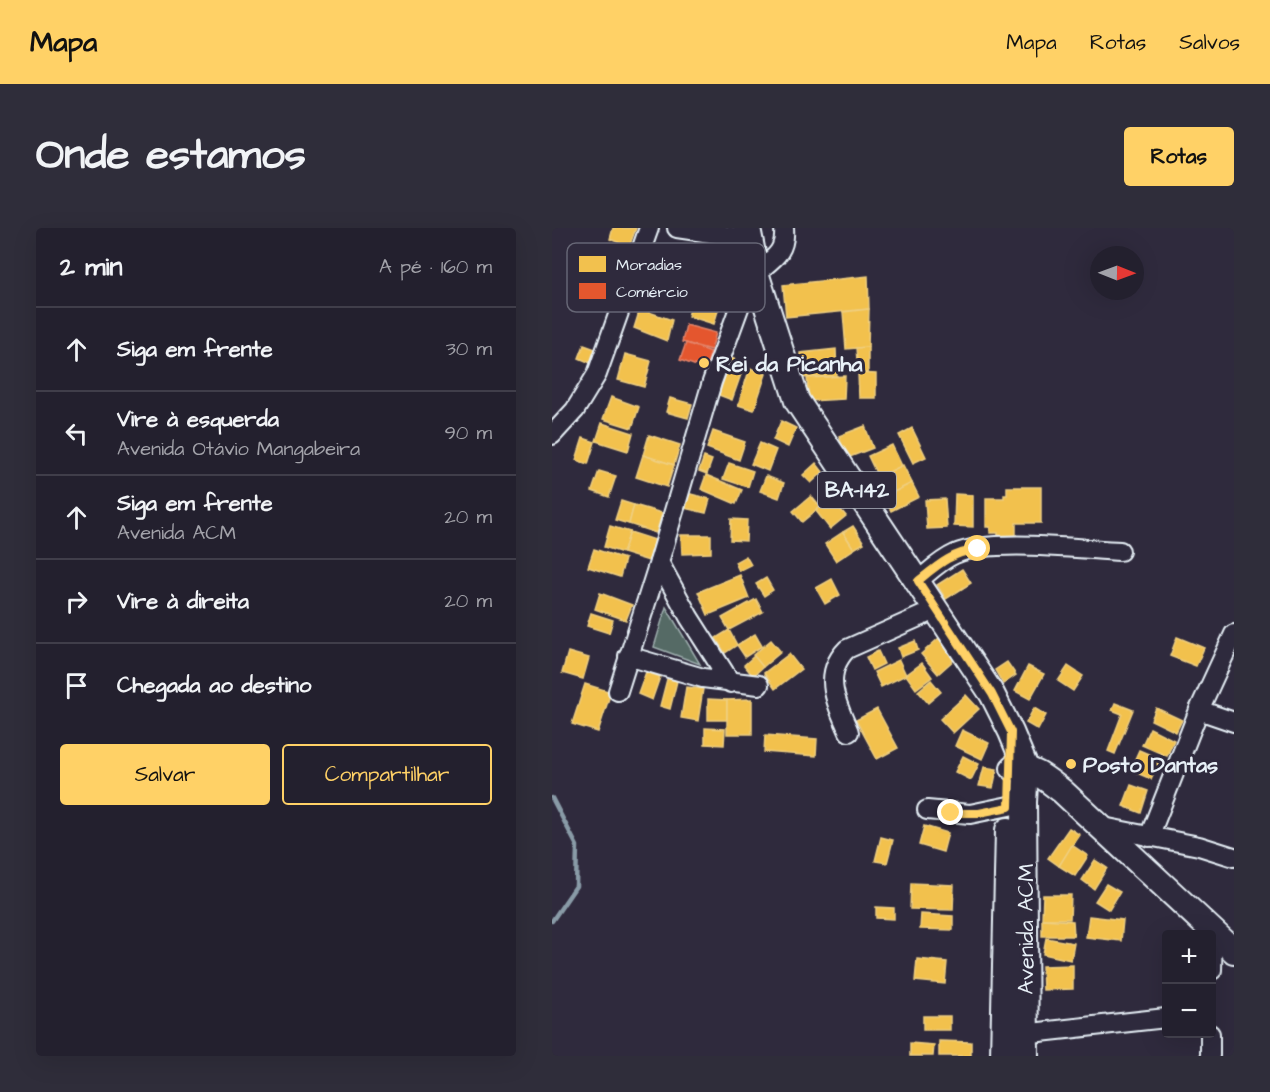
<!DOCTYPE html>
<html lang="pt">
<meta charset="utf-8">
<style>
:root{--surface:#23202e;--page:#2f2d3a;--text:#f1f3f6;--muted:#a3a3aa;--line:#403e4a;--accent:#ffd166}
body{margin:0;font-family:"Architects Daughter",sans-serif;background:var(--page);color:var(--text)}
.controls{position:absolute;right:18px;bottom:18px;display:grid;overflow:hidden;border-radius:6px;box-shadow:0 6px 24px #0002}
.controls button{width:54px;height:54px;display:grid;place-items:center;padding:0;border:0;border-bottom:2px solid var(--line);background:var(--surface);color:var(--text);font:30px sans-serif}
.compass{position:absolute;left:538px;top:18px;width:54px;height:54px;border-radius:50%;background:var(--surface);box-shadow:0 6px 24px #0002;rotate:91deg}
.stop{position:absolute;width:18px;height:18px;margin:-14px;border:4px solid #ffd166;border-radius:50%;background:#fff}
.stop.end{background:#ffd166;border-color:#fff;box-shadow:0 2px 6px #0008}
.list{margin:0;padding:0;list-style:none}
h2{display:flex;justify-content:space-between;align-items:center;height:78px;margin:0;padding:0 24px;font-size:26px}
h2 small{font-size:20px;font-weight:400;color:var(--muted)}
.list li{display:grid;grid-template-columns:39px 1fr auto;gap:18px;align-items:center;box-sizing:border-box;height:84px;padding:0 24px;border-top:2px solid var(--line)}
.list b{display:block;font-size:22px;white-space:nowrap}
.list p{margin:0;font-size:20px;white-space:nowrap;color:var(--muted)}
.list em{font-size:20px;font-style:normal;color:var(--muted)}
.actions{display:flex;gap:12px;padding:18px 24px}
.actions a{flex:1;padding:14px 0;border:2px solid var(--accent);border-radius:6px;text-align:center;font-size:21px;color:var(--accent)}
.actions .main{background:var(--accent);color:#111}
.icon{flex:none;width:33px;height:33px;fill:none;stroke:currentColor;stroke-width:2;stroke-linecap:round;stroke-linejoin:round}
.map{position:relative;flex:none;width:682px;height:828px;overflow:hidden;border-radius:6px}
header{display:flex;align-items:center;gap:36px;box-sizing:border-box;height:84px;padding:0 30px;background:var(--accent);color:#111}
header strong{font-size:28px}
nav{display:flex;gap:33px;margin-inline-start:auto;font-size:21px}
.intro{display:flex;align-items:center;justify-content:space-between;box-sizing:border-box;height:144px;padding:0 36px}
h1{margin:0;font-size:42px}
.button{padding:15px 27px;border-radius:6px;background:var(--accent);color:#111;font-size:21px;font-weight:700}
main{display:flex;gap:36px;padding:0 36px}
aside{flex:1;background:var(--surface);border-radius:6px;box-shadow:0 6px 24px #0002}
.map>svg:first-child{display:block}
</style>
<header>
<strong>Mapa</strong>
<nav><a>Mapa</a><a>Rotas</a><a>Salvos</a></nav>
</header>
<div class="intro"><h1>Onde estamos</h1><a class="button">Rotas</a></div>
<main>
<aside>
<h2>2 min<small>A pé · 160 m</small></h2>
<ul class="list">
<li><svg class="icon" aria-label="ahead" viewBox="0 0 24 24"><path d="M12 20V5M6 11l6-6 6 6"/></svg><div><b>Siga em frente</b></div><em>30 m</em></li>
<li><svg class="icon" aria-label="left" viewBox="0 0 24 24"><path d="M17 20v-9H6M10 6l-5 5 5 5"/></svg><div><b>Vire à esquerda</b><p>Avenida Otávio Mangabeira</p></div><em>90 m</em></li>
<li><svg class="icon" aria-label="ahead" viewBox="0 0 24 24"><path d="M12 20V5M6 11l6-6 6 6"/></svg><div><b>Siga em frente</b><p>Avenida ACM</p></div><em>20 m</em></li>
<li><svg class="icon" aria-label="right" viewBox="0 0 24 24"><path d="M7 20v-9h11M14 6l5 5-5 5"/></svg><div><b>Vire à direita</b></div><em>20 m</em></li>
<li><svg class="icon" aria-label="arrive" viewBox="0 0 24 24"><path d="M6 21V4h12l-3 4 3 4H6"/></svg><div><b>Chegada ao destino</b></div></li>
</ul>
<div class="actions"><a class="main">Salvar</a><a>Compartilhar</a></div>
</aside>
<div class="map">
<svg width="682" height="828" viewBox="0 0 682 828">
<rect width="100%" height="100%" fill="#2f2a3d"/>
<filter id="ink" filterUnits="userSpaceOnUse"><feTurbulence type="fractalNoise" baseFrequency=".0167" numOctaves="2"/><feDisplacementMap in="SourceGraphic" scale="12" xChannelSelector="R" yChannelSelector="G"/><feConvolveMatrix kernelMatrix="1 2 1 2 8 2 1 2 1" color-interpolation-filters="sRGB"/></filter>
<g filter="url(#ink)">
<path fill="#546a65" stroke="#9eaeae" stroke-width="1.5" d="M114 379 148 436 102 419Z"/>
<g fill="#f2c14e" stroke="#efcf81" stroke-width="1.5">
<path d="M61 0H84L77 19 58 11Z"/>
<path d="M316 48 317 81 234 89 231 57Z"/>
<path d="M142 68 168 76 162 96 136 88Z"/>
<path d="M88 81 120 92 115 113 82 100Z"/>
<path d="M317 81 316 119 294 121 291 84Z"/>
<path d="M32 117 46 122 41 136 27 130Z"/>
<path d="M316 119V145H306L304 120Z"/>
<path d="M284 121 285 148 249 150 248 125Z"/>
<path d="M73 126 99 133 92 159 66 152Z"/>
<path d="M179 130 193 135 180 172 167 167Z"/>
<path d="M198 140 214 146 202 182 186 177Z"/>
<path d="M306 145 324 146V170H307Z"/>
<path d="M293 148 292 171 257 173 255 150Z"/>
<path d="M59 169 87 179 80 200 51 191Z"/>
<path d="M118 170 140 176 136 190 114 184Z"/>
<path d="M229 193 244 200 236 219 221 212Z"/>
<path d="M50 195 81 205 76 223 44 213Z"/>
<path d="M313 198 321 220 295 230 287 208Z"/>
<path d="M360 200 374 229 361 235 347 207Z"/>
<path d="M161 203 193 214 187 232 155 220Z"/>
<path d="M97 207 128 217 122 237 91 227Z"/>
<path d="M31 210 43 214 36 236 24 232Z"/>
<path d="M208 215 224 222 216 243 199 236Z"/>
<path d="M340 217 350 238 326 249 316 228Z"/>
<path d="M91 227 122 237 115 259 84 249Z"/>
<path d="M152 229 160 232 155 246 147 243Z"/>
<path d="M177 235 201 243 196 259 171 251Z"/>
<path d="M264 235 271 244 259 255 251 247Z"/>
<path d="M351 237 360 255 332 269 323 251Z"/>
<path d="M47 243 64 248 57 269 40 263Z"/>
<path d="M154 247 190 262 184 276 149 261Z"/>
<path d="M214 248 232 255 227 270 208 263Z"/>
<path d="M360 255 367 269 339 283 332 269Z"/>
<path d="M455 259H489V295H464V309L446 308V305H438V299H434V270H452V267H455Z"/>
<path d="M135 265 158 271 154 285 132 280Z"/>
<path d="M403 266 421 267V299L402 298Z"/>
<path d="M259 268 268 279 250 294 241 283Z"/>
<path d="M279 270 294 288 278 301 264 283Z"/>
<path d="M393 271 395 300 375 301 373 272Z"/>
<path d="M69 273 82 277 77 296 63 292Z"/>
<path d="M82 277 110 285 104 305 77 296Z"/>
<path d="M179 291 195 292 194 313 178 312Z"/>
<path d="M58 298 78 304 71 325 52 319Z"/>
<path d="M301 298 312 315 302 321 291 304Z"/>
<path d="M78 304 103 312 97 333 71 325Z"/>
<path d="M291 304 302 321 284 333 273 316Z"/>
<path d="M129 307H159V325L130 326Z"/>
<path d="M42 321 73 331 68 349 36 339Z"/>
<path d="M194 328 199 337 187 343 183 334Z"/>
<path d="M410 341 419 355 394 371 385 357Z"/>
<path d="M188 347 197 370 156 387 146 364Z"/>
<path d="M214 350 221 362 212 368 204 356Z"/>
<path d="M280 351 288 367 273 376 264 360Z"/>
<path d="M48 365 80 377 74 392 43 381Z"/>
<path d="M204 371 211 384 177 402 170 390Z"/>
<path d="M39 385 61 392 57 405 35 398Z"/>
<path d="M177 402 185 417 173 425 164 410Z"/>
<path d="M203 406 210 418 193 429 185 417Z"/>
<path d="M625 409 652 420 644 438 618 428Z"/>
<path d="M387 410 404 430 386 446 369 426Z"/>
<path d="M219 412 229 424 211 439 201 427Z"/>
<path d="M363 413 366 422 349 429 346 420Z"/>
<path d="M326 423 332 436 320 442 314 429Z"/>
<path d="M16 424 37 430 31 451 10 445Z"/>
<path d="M237 426 249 441 223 461 212 445Z"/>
<path d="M202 428 211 439 201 448 192 437Z"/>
<path d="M347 432 354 447 329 459 322 444Z"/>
<path d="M455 434 464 447 451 456 443 442Z"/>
<path d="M370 435 380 449 364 461 354 447Z"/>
<path d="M476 438 492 446 478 471 463 463Z"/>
<path d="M516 438 531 448 521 463 506 453Z"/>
<path d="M94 444 108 449 100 472 86 466Z"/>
<path d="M115 451 125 453 118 481 108 478Z"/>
<path d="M379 452 389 464 376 475 366 463Z"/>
<path d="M33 456 59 464 46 504 20 496Z"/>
<path d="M134 459 151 461 146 493 129 490Z"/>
<path d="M414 467 427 481 401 505 388 491Z"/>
<path d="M156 471 175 472V492H156Z"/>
<path d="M200 471V506H175V472Z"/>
<path d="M563 475 581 482 563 526 556 523 570 486 560 482Z"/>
<path d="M482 480 494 487 486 502 474 495Z"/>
<path d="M604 480 630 492 624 504 599 492Z"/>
<path d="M325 481 346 520 325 531 304 492Z"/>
<path d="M153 500 173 501 172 517 153 516Z"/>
<path d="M598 500 622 512 615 528 590 517Z"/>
<path d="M410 502 437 515 430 531 403 518Z"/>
<path d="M213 507 265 511 264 528 212 524Z"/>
<path d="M587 522 608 531 599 551 578 542Z"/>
<path d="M411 528 427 536 419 552 403 544Z"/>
<path d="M432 539 445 541 441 560 427 558Z"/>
<path d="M579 557 596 563 589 585 571 578Z"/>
<path d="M372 598 396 605 391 624 367 617Z"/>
<path d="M517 600 528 607 507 638 496 630Z"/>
<path d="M329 609 341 612 335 635 323 633Z"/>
<path d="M520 617 536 628 523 648 507 638Z"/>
<path d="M543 632 555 640 542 661 530 652Z"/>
<path d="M359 655 402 657 401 682 358 681Z"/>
<path d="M554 656 568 664 557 682 543 673Z"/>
<path d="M491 667H519L518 691H490Z"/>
<path d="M324 679 342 680V691L324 690Z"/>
<path d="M369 686 401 688V702L368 701Z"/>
<path d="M537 688 571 692 569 713 534 709Z"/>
<path d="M490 691 521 693 522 708H490Z"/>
<path d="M494 710 522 715 519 732 491 726Z"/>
<path d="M365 731 395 734 393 756 363 753Z"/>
<path d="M521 737V761L491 762 490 738Z"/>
<rect x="371" y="788" width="27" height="14"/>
<path d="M387 813 419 814V828H387Z"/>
<path d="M358 815 382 817 381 828H358Z"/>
</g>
<g fill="#e4572e" stroke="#e5856b" stroke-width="1.5">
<path d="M134 97 164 105 159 122 130 114Z"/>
<path d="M134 115 159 124 153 141 128 132Z"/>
</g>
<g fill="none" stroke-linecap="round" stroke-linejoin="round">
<path stroke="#899ba7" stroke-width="4.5" d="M0 570 25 618 24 658 0 693"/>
<defs>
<g id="minor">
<path d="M125 0 199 11"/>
<path d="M205 44C222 30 234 24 232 0"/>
<path d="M0 207 23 182 45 146 97 0"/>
<path d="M107 334 137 389 179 455"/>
<path d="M366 353C378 343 389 332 403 326 438 310 527 321 568 323"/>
<path d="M76 428 151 450 207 457"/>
<path d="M66 463 107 334 160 154 203 36"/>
<path d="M647 482 682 494"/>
<path d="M297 504C285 476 269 447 295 421L385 381"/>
<path d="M375 582 418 586 457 578"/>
<path d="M546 598 647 618 682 629"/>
<path d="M597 609 647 482 682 406"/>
<path d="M660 742 661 706"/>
<path d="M658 806V828"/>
<path d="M461 807 614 790"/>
</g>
<g id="major">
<path d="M196 0 206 51 245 173 440 466 459 504 474 540 472 574 474 828"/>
<path d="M461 540C482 539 494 551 510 563L682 723"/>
<path d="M451 828 456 602"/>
</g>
</defs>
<use href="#minor" stroke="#e8f1f8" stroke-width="22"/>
<use href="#major" stroke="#e8f1f8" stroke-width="28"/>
<use href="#minor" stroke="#2f2a3d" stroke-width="18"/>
<use href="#major" stroke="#2f2a3d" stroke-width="24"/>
</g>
</g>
<g fill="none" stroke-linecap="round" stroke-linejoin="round" filter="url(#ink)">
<path stroke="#ffd166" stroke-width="8" d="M399 585H427L457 579 459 504 440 466 366 353C387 336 399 325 426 321"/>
</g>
<g fill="#ffd166" stroke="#2f2a3d" stroke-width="2">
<circle cx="152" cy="135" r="6"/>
<circle cx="519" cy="536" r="6"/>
</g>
<g text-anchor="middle" stroke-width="6" stroke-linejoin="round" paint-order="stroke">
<rect fill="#2f2a3d" stroke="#b0b5c0" stroke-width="1.5" x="266" y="244" width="78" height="36" rx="4.5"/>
<g font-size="21" font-weight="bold" fill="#e8f1f8">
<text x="305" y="269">BA-142</text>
</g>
<g font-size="22" font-weight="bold" fill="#e8f1f8" stroke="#2f2a3d" text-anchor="start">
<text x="164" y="143">Rei da Picanha</text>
<text x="531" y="544">Posto Dantas</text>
</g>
<g font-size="22" fill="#e8f1f8" stroke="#2f2a3d">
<text transform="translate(473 701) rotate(-90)" y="8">Avenida ACM</text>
</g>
</g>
<rect x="15" y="15" width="198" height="69" rx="9" fill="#2f2a3d" stroke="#666675" stroke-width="1.5"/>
<rect x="27" y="28" width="27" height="16" fill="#f2c14e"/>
<rect x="27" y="55" width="27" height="16" fill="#e4572e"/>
<g font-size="16" fill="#e8f1f8">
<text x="64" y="42">Moradias</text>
<text x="64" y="69">Comércio</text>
</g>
</svg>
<div class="controls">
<button>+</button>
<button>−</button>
</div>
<svg class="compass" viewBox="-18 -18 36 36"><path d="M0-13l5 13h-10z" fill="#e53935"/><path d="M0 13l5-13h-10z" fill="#a3a3aa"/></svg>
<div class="stop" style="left:426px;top:321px"></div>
<div class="stop end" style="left:399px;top:585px"></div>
</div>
</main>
